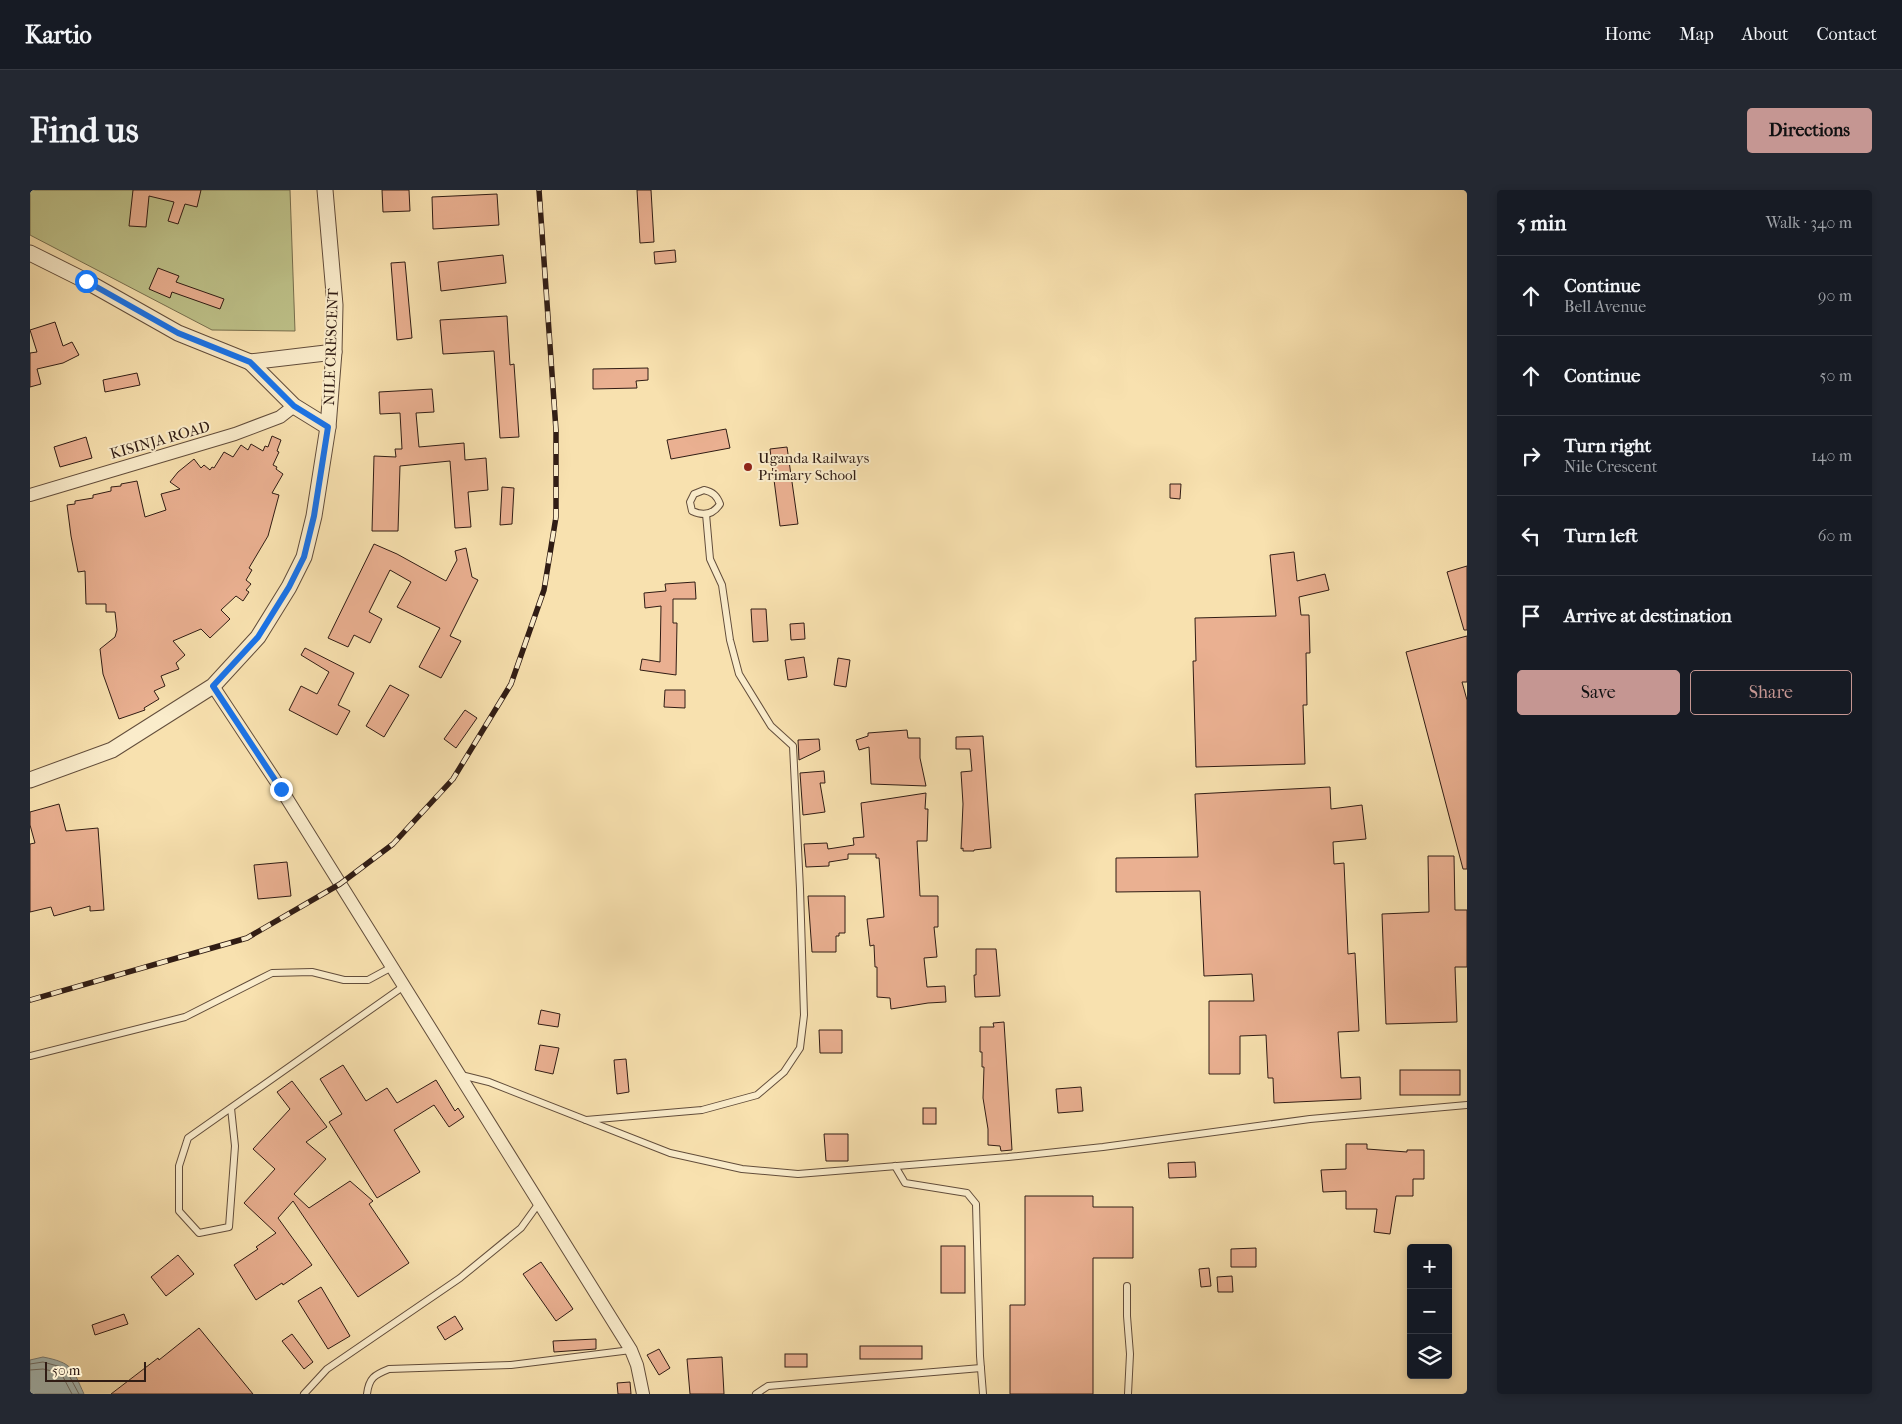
<!DOCTYPE html>
<meta charset="utf-8">
<style>
:root{--surface:#171b24;--page:#242831;--text:#f1f3f6;--muted:#9ea1a6;--line:#363941;--accent:#c59692}
body{margin:0;font-family:"IM FELL French Canon",serif;background:var(--page);color:var(--text)}
.controls{position:absolute;right:15px;bottom:15px;display:grid;overflow:hidden;border-radius:5px;box-shadow:0 2px 8px #0003}
.controls button{width:45px;height:45px;display:grid;place-items:center;padding:0;border:0;border-bottom:1px solid var(--line);background:var(--surface);color:var(--text);font:25px sans-serif}
.scale{position:absolute;left:15px;bottom:12px;width:101px;box-sizing:border-box;padding-left:5px;border:2px solid #301c14;border-top:0;font-size:14px;line-height:18px;white-space:nowrap;color:#301c14;-webkit-text-stroke:4px #faeccb;paint-order:stroke}
.stop{position:absolute;width:15px;height:15px;margin:-11px;border:4px solid #1a73e8;border-radius:50%;background:#fff}
.stop.end{background:#1a73e8;border-color:#fff;box-shadow:0 1px 5px #0008}
.list{margin:0;padding:0;list-style:none}
h2{display:flex;justify-content:space-between;align-items:center;height:65px;margin:0;padding:0 20px;font-size:21px}
h2 small{font-size:16px;font-weight:400;color:var(--muted)}
.list li{display:grid;grid-template-columns:32px 1fr auto;gap:15px;align-items:center;box-sizing:border-box;height:80px;padding:0 20px;border-top:1px solid var(--line)}
.list b{display:block;font-size:19px;white-space:nowrap}
.list p{margin:0;font-size:16px;white-space:nowrap;color:var(--muted)}
.list em{font-size:16px;font-style:normal;color:var(--muted)}
.actions{display:flex;gap:10px;padding:15px 20px}
.actions a{flex:1;padding:11px 0;border:1px solid var(--accent);border-radius:5px;text-align:center;font-size:18px;color:var(--accent)}
.actions .main{background:var(--accent);color:#111}
.icon{flex:none;width:28px;height:28px;fill:none;stroke:currentColor;stroke-width:2;stroke-linecap:round;stroke-linejoin:round}
.map{position:relative;flex:none;width:1437px;height:1204px;overflow:hidden;border-radius:5px}
header{display:flex;align-items:center;gap:30px;box-sizing:border-box;height:70px;padding:0 25px;background:var(--surface);border-bottom:1px solid var(--line)}
header strong{font-size:24px}
nav{display:flex;gap:28px;margin-inline-start:auto;font-size:18px}
.intro{display:flex;align-items:center;justify-content:space-between;box-sizing:border-box;height:120px;padding:0 30px}
h1{margin:0;font-size:35px}
.button{padding:12px 22px;border-radius:5px;background:var(--accent);color:#111;font-size:18px;font-weight:700}
main{display:flex;gap:30px;padding:0 30px}
aside{flex:1;background:var(--surface);border-radius:5px;box-shadow:0 2px 8px #0003}
.map>svg:first-child{display:block}
</style>
<header>
<strong>Kartio</strong>
<nav><a>Home</a><a>Map</a><a>About</a><a>Contact</a></nav>
</header>
<div class="intro"><h1>Find us</h1><a class="button">Directions</a></div>
<main>
<div class="map">
<svg width="1437" height="1204" viewBox="0 0 1437 1204">
<rect width="100%" height="100%" fill="#f8e1af"/>
<filter id="stains"><feTurbulence type="fractalNoise" baseFrequency=".004" numOctaves="4"/><feColorMatrix values="0 0 0 0 .2 0 0 0 0 .09 0 0 0 0 .02 0 0 0 .5 -.17"/></filter>
<radialGradient id="worn" r=".72"><stop offset=".6" stop-color="#630" stop-opacity="0"/><stop offset="1" stop-color="#630" stop-opacity=".3"/></radialGradient>
<path fill="#bec28a" stroke="#776f4f" d="M0 0H260L265 141 182 140 0 45Z"/>
<path fill="#a4bab7" stroke="#767b76" d="M13 1167C43 1173 42 1178 54 1204H0V1170Z"/>
<g fill="none" stroke-linecap="round" stroke-linejoin="round">
<g stroke="#6a6b66" stroke-width="1">
<path d="M0 1174 13 1172 35 1178 49 1204"/>
<path d="M0 1180 13 1179 31 1183 42 1204"/>
</g>
</g>
<g fill="#eab091" stroke="#301c14">
<path d="M103 0H171L167 17 155 14 148 34 138 31 144 12 119 6 116 37 99 36Z"/>
<path d="M352 0H379L380 21 353 22Z"/>
<path d="M607 0H621L624 52 610 53Z"/>
<path d="M467 4 469 35 403 39 402 7Z"/>
<path d="M645 60 646 72 625 74 624 62Z"/>
<path d="M473 65 476 93 411 101 408 72Z"/>
<path d="M375 72 382 148 367 150 361 73Z"/>
<path d="M128 78 149 86 146 92 194 109 190 119 142 102 140 108 119 99Z"/>
<path d="M477 126 480 175 484 174 489 247 470 248 464 161 413 164 410 130Z"/>
<path d="M25 132 33 156 42 152 49 165 33 173 7 179 11 194 0 197V163L7 162 0 140Z"/>
<path d="M618 178V190L606 191 607 198 563 199V179Z"/>
<path d="M107 183 110 195 75 202 73 190Z"/>
<path d="M402 199 404 222 386 223 389 257 434 253 435 270 456 268 458 300 438 302 441 337 425 338 420 271 370 276 368 341H342L344 266 366 267 365 259H372L370 223 350 224 349 202Z"/>
<path d="M696 239 700 258 641 269 637 250Z"/>
<path d="M242 246 251 250 247 261 249 262 243 275 247 277 246 279 253 284 242 303 249 305 238 346 219 378 222 380 216 390 221 394 216 400 219 402 213 411 206 406 191 420 200 429 180 448 171 439 143 451 155 465 146 473 149 479 131 486 135 496 124 501 129 509 114 518 115 520 89 529 73 484 70 459 85 447 87 440 85 422H76V414H56L55 381 48 382 41 346 37 315 45 314V311L63 308V305L81 301V297L91 296V294L107 291 115 327 136 320 131 304 150 299 140 292 148 282 164 269 171 278 174 275 180 280 182 277 184 278 194 262 203 267 211 255 218 260 221 254 233 261 235 256 238 257Z"/>
<path d="M56 247 62 268 30 277 24 257Z"/>
<path d="M757 257 768 334 750 336 740 259Z"/>
<path d="M1140 294H1151L1150 309 1140 308Z"/>
<path d="M472 297 484 298 482 334 470 335Z"/>
<path d="M344 354 367 364 416 391 427 370 425 361 436 358 442 387 448 390 420 446 431 451 411 488 389 477 410 438 367 417 381 392 360 380 339 422 352 429 340 453 324 445 318 457 298 448Z"/>
<path d="M1264 362 1267 391 1295 384 1299 400 1269 407 1271 425H1279L1280 463H1276L1277 515H1273L1275 574 1166 577 1163 471H1166L1165 428 1246 426 1240 365Z"/>
<path d="M1437 376V440H1434L1417 382Z"/>
<path d="M665 392 666 409H643V433H647L646 485 610 480 612 469 630 472 631 416 615 418 614 403 636 401 635 394Z"/>
<path d="M721 419H736L738 451 723 452Z"/>
<path d="M774 433 775 449 761 450 760 434Z"/>
<path d="M1437 446V492H1432L1437 510V679H1433L1376 462Z"/>
<path d="M275 458 324 483 308 515 320 521 307 545 259 520 271 496 287 504 299 482 271 465Z"/>
<path d="M774 467 777 487 758 490 755 470Z"/>
<path d="M808 468 820 470 816 497 804 495Z"/>
<path d="M360 495 379 505 354 547 336 536Z"/>
<path d="M635 500H655V518L634 517Z"/>
<path d="M435 520 447 528 426 558 414 549Z"/>
<path d="M877 540 878 548H890V568L896 596 841 594 839 557 829 560 826 550 838 546V543Z"/>
<path d="M953 546 961 658 944 660V661H933V658L931 659 933 614 931 582 942 581 940 559H926V547Z"/>
<path d="M789 549 790 560 769 570 768 550Z"/>
<path d="M794 581 795 593H790L795 622 773 625 770 583Z"/>
<path d="M1300 597 1301 619 1332 615 1336 649 1303 652 1304 674 1314 673 1318 764 1325 763 1329 841 1308 842 1311 888 1330 887 1331 909 1244 913 1243 888H1238L1236 845 1210 846V884H1179V811H1224L1222 784 1174 786 1170 701 1086 702V668L1168 667 1165 604Z"/>
<path d="M896 603 895 619H898L897 651H887L890 706H908V737H904L907 767 894 768 897 797 915 796 916 812 898 813 861 819 860 808 847 807V777H845L844 755 840 756 837 729 854 727 849 668H846V664H818V669L799 672V676L776 677 774 654 797 653 798 659 824 655 823 648 834 647 831 613Z"/>
<path d="M29 614 36 641 68 638 74 720 60 721V716L24 726 21 717 0 722V654L5 653 0 635V622Z"/>
<path d="M1398 666H1424L1425 720H1437V777H1425L1427 832 1356 834 1352 724 1399 722Z"/>
<path d="M257 672 261 706 228 709 224 675Z"/>
<path d="M778 706H815V743H809V746H806V762H782Z"/>
<path d="M946 759H966L970 806 945 807 944 785H946Z"/>
<path d="M511 820 530 824 528 837 508 834Z"/>
<path d="M974 832 982 960 971 961 970 956 958 955V939L953 908 954 877H952V862H950V837H964L963 833Z"/>
<path d="M789 840H812V863H790Z"/>
<path d="M510 855 529 858 523 884 505 880Z"/>
<path d="M596 869 599 902 587 904 584 870Z"/>
<path d="M313 875 336 911 357 898 367 913 406 890 425 921 428 918 434 927 419 937 404 915 364 940 390 982 347 1008 299 932 312 924 290 889Z"/>
<rect x="1370" y="880" width="60" height="25"/>
<path d="M262 891 297 937 276 952 296 969 264 1004 279 1018 320 991 343 1011 339 1014 379 1073 328 1107 263 1011 248 1028 282 1075 253 1095 252 1093 226 1110 204 1075 228 1059 226 1057 246 1043 214 1013 245 979 223 959 260 919 247 902Z"/>
<path d="M1051 897 1053 921 1028 923 1026 899Z"/>
<rect x="893" y="918" width="13" height="16"/>
<path d="M794 944H818V971H796Z"/>
<path d="M1316 954H1337V959L1377 962V960H1394V989H1383V1006H1366L1360 1044 1344 1042 1347 1019H1316V1001L1293 1002 1291 980 1316 979Z"/>
<path d="M1165 972 1166 987 1139 988 1138 973Z"/>
<path d="M995 1006H1063V1017H1103V1068H1063V1204H980V1115H995Z"/>
<rect x="911" y="1056" width="24" height="47"/>
<path d="M1226 1058V1077H1201V1059Z"/>
<path d="M148 1065 164 1084 136 1106 121 1087Z"/>
<path d="M511 1072 543 1119 526 1131 493 1084Z"/>
<path d="M1179 1078 1181 1096 1171 1097 1169 1079Z"/>
<path d="M1202 1086 1203 1102H1188L1187 1087Z"/>
<path d="M291 1097 320 1146 298 1159 268 1111Z"/>
<path d="M94 1124 98 1134 65 1145 62 1135Z"/>
<path d="M425 1126 433 1139 415 1150 407 1137Z"/>
<path d="M169 1138 223 1204H81L128 1168 129 1170Z"/>
<path d="M262 1144 283 1172 274 1179 252 1151Z"/>
<path d="M566 1149V1159L524 1162 523 1151Z"/>
<rect x="830" y="1156" width="62" height="13"/>
<path d="M629 1159 640 1178 629 1185 617 1165Z"/>
<rect x="755" y="1164" width="22" height="13"/>
<path d="M692 1167 694 1204H660L657 1169Z"/>
<path d="M600 1192 601 1204H588L587 1193Z"/>
</g>
<g fill="none" stroke-linecap="round" stroke-linejoin="round">
<defs>
<g id="service">
<path d="M674 300C683 302 687 306 690 314 683 325 673 326 662 321L660 312 664 304Z"/>
<path d="M0 866 155 827 242 783 282 782 314 790H338L362 777"/>
<path d="M431 885 459 892 640 963 712 979 768 984 978 967 1073 957 1280 929 1437 915"/>
<path d="M201 918 205 956 199 1037 169 1043 149 1021V976L158 948 374 796"/>
<path d="M556 930 672 920 727 905 754 882 770 858 774 825 770 699 763 556 741 536 709 484 700 450 692 395 680 369 676 324"/>
<path d="M865 976 875 993 937 1003 946 1014 950 1166 953 1204"/>
<path d="M1097 1096V1126L1100 1164 1098 1204"/>
<path d="M274 1204 297 1179 430 1088 491 1038 509 1013"/>
<path d="M337 1204C339 1188 344 1185 359 1179L481 1175 601 1160"/>
<path d="M726 1204 738 1196 951 1178"/>
</g>
<g id="minor">
<path d="M0 305 205 244 250 227 264 216"/>
<path d="M183 496 251 599 601 1160 607 1175 613 1204"/>
</g>
<g id="tertiary">
<path d="M0 63 56 91 148 143 220 172 304 162"/>
<path d="M220 172 264 216 298 237"/>
<path d="M0 590 82 560 183 496 228 447 259 397 274 367 284 326 298 237 304 162 305 115 295 0"/>
</g>
</defs>
<use href="#service" stroke="#624d3b" stroke-width="8"/>
<use href="#minor" stroke="#624d3b" stroke-width="14"/>
<use href="#tertiary" stroke="#624d3b" stroke-width="17"/>
<use href="#service" stroke="#faeccb" stroke-width="6"/>
<use href="#minor" stroke="#faeccb" stroke-width="12"/>
<use href="#tertiary" stroke="#faeccb" stroke-width="15"/>
<defs>
<path id="rail" d="M0 810 217 748 310 694 363 654 423 589 481 494 514 400 526 327V240L509 0"/>
</defs>
<use href="#rail" stroke="#301c14" stroke-width="5.5"/>
<use href="#rail" stroke="#faeccb" stroke-width="4" stroke-dasharray="11" stroke-linecap="butt"/>
</g>
<g fill="none" stroke-linecap="round" stroke-linejoin="round">
<path stroke="#1a73e8" stroke-width="6" d="M56 91 148 143 220 172 264 216 298 237 284 326 274 367 259 397 228 447 183 496 251 599"/>
</g>
<circle fill="#8f2418" stroke="#faeccb" stroke-width="2" cx="718" cy="277" r="5"/>
<g text-anchor="middle" stroke-width="4" stroke-linejoin="round" paint-order="stroke">
<g font-size="15" fill="#301c14" stroke="#faeccb">
<text transform="translate(301 157) rotate(-88)" y="5">NILE CRESCENT</text>
<text transform="translate(130 250) rotate(-16)" y="5">KISINJA ROAD</text>
</g>
<g font-size="15" fill="#301c14" stroke="#faeccb" text-anchor="start">
<text x="728" y="273">Uganda Railways<tspan x="728" dy="17">Primary School</tspan></text>
</g>
</g>
<rect width="100%" height="100%" filter="url(#stains)"/>
<rect width="100%" height="100%" fill="url(#worn)"/>
</svg>
<div class="controls">
<button>+</button>
<button>−</button>
<button><svg class="icon" aria-label="layers" viewBox="0 0 24 24"><path d="M12 4l9 5-9 5-9-5zM3 14l9 5 9-5"/></svg></button>
</div>
<div class="scale">50 m</div>
<div class="stop" style="left:56px;top:91px"></div>
<div class="stop end" style="left:251px;top:599px"></div>
</div>
<aside>
<h2>5 min<small>Walk · 340 m</small></h2>
<ul class="list">
<li><svg class="icon" aria-label="ahead" viewBox="0 0 24 24"><path d="M12 20V5M6 11l6-6 6 6"/></svg><div><b>Continue</b><p>Bell Avenue</p></div><em>90 m</em></li>
<li><svg class="icon" aria-label="ahead" viewBox="0 0 24 24"><path d="M12 20V5M6 11l6-6 6 6"/></svg><div><b>Continue</b></div><em>50 m</em></li>
<li><svg class="icon" aria-label="right" viewBox="0 0 24 24"><path d="M7 20v-9h11M14 6l5 5-5 5"/></svg><div><b>Turn right</b><p>Nile Crescent</p></div><em>140 m</em></li>
<li><svg class="icon" aria-label="left" viewBox="0 0 24 24"><path d="M17 20v-9H6M10 6l-5 5 5 5"/></svg><div><b>Turn left</b></div><em>60 m</em></li>
<li><svg class="icon" aria-label="arrive" viewBox="0 0 24 24"><path d="M6 21V4h12l-3 4 3 4H6"/></svg><div><b>Arrive at destination</b></div></li>
</ul>
<div class="actions"><a class="main">Save</a><a>Share</a></div>
</aside>
</main>
